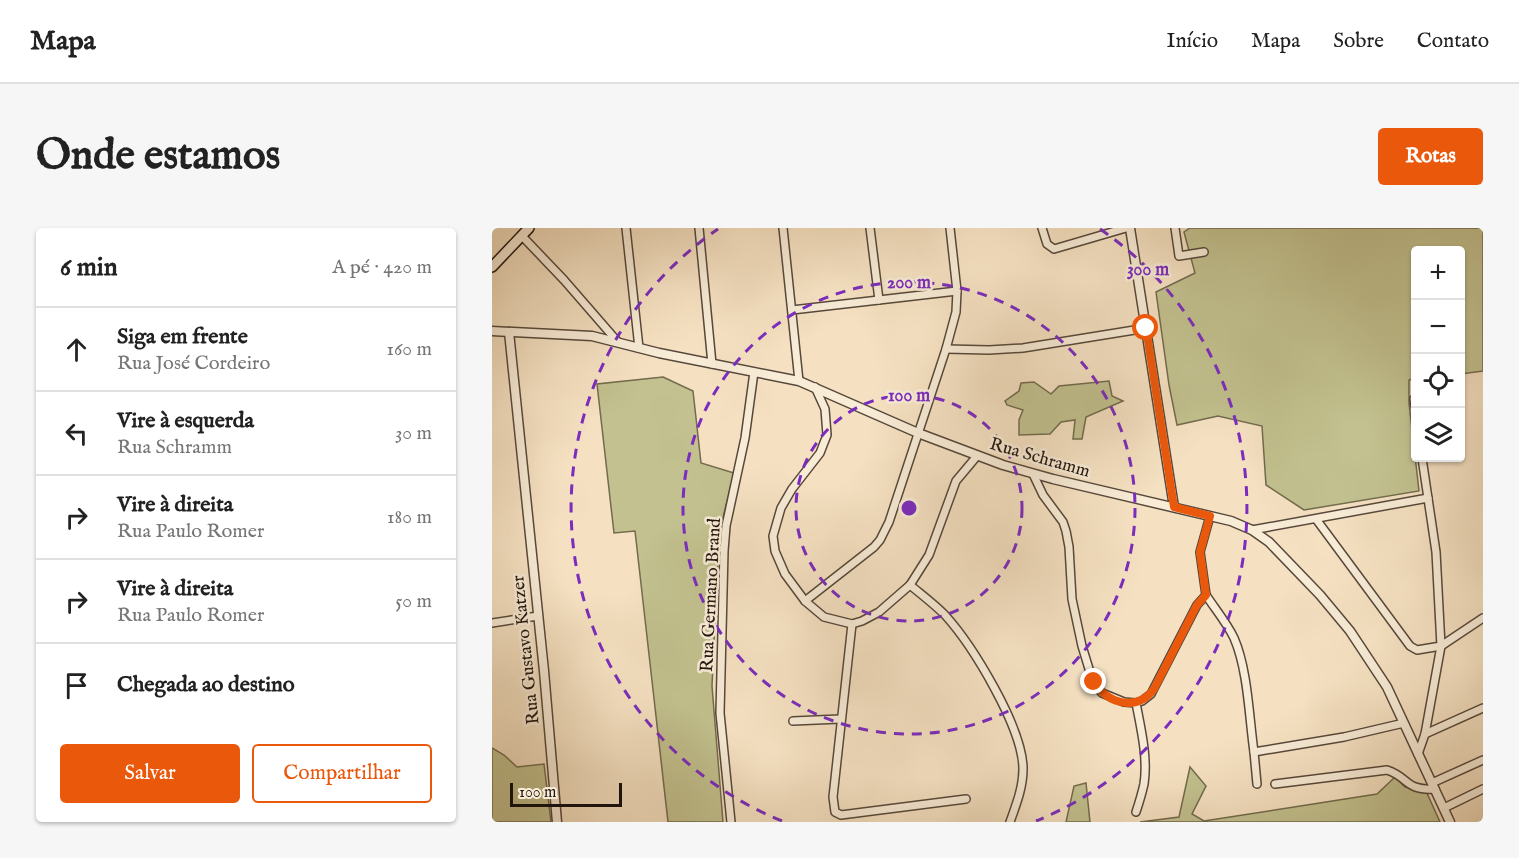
<!DOCTYPE html>
<html lang="pt">
<meta charset="utf-8">
<style>
:root{--surface:#fff;--page:#f6f6f6;--text:#222;--muted:#767676;--line:#e0e0e0;--accent:#ea580c}
body{margin:0;font-family:"IM FELL English",serif;background:var(--page);color:var(--text)}
.controls{position:absolute;right:18px;top:18px;display:grid;overflow:hidden;border-radius:6px;box-shadow:0 2px 4px #0004}
.controls button{width:54px;height:54px;display:grid;place-items:center;padding:0;border:0;border-bottom:2px solid var(--line);background:var(--surface);color:var(--text);font:30px sans-serif}
.scale{position:absolute;left:18px;bottom:15px;width:112px;box-sizing:border-box;padding-left:6px;border:3px solid #22150e;border-top:0;font-size:16px;line-height:21px;white-space:nowrap;color:#22150e;-webkit-text-stroke:4px #f8ecd7;paint-order:stroke}
.stop{position:absolute;width:18px;height:18px;margin:-14px;border:4px solid #ea580c;border-radius:50%;background:#fff}
.stop.end{background:#ea580c;border-color:#fff;box-shadow:0 2px 6px #0008}
.list{margin:0;padding:0;list-style:none}
h2{display:flex;justify-content:space-between;align-items:center;height:78px;margin:0;padding:0 24px;font-size:26px}
h2 small{font-size:20px;font-weight:400;color:var(--muted)}
.list li{display:grid;grid-template-columns:39px 1fr auto;gap:18px;align-items:center;box-sizing:border-box;height:84px;padding:0 24px;border-top:2px solid var(--line)}
.list b{display:block;font-size:22px;white-space:nowrap}
.list p{margin:0;font-size:20px;white-space:nowrap;color:var(--muted)}
.list em{font-size:20px;font-style:normal;color:var(--muted)}
.actions{display:flex;gap:12px;padding:18px 24px}
.actions a{flex:1;padding:14px 0;border:2px solid var(--accent);border-radius:6px;text-align:center;font-size:21px;color:var(--accent)}
.actions .main{background:var(--accent);color:#fff}
.icon{flex:none;width:33px;height:33px;fill:none;stroke:currentColor;stroke-width:2;stroke-linecap:round;stroke-linejoin:round}
.map{position:relative;flex:none;width:991px;height:594px;overflow:hidden;border-radius:6px}
header{display:flex;align-items:center;gap:36px;box-sizing:border-box;height:84px;padding:0 30px;background:var(--surface);border-bottom:2px solid var(--line)}
header strong{font-size:28px}
nav{display:flex;gap:33px;margin-inline-start:auto;font-size:21px}
.intro{display:flex;align-items:center;justify-content:space-between;box-sizing:border-box;height:144px;padding:0 36px}
h1{margin:0;font-size:42px}
.button{padding:15px 27px;border-radius:6px;background:var(--accent);color:#fff;font-size:21px;font-weight:700}
main{display:flex;gap:36px;padding:0 36px}
aside{flex:1;background:var(--surface);border-radius:6px;box-shadow:0 2px 4px #0004}
.map>svg:first-child{display:block}
</style>
<header>
<strong>Mapa</strong>
<nav><a>Início</a><a>Mapa</a><a>Sobre</a><a>Contato</a></nav>
</header>
<div class="intro"><h1>Onde estamos</h1><a class="button">Rotas</a></div>
<main>
<aside>
<h2>6 min<small>A pé · 420 m</small></h2>
<ul class="list">
<li><svg class="icon" aria-label="ahead" viewBox="0 0 24 24"><path d="M12 20V5M6 11l6-6 6 6"/></svg><div><b>Siga em frente</b><p>Rua José Cordeiro</p></div><em>160 m</em></li>
<li><svg class="icon" aria-label="left" viewBox="0 0 24 24"><path d="M17 20v-9H6M10 6l-5 5 5 5"/></svg><div><b>Vire à esquerda</b><p>Rua Schramm</p></div><em>30 m</em></li>
<li><svg class="icon" aria-label="right" viewBox="0 0 24 24"><path d="M7 20v-9h11M14 6l5 5-5 5"/></svg><div><b>Vire à direita</b><p>Rua Paulo Romer</p></div><em>180 m</em></li>
<li><svg class="icon" aria-label="right" viewBox="0 0 24 24"><path d="M7 20v-9h11M14 6l5 5-5 5"/></svg><div><b>Vire à direita</b><p>Rua Paulo Romer</p></div><em>50 m</em></li>
<li><svg class="icon" aria-label="arrive" viewBox="0 0 24 24"><path d="M6 21V4h12l-3 4 3 4H6"/></svg><div><b>Chegada ao destino</b></div></li>
</ul>
<div class="actions"><a class="main">Salvar</a><a>Compartilhar</a></div>
</aside>
<div class="map">
<svg width="991" height="594" viewBox="0 0 991 594">
<rect width="100%" height="100%" fill="#f5e1c2"/>
<filter id="stains"><feTurbulence type="fractalNoise" baseFrequency=".00333" numOctaves="4"/><feColorMatrix values="0 0 0 0 .2 0 0 0 0 .09 0 0 0 0 .02 0 0 0 .5 -.17"/></filter>
<radialGradient id="worn" r=".72"><stop offset=".6" stop-color="#630" stop-opacity="0"/><stop offset="1" stop-color="#630" stop-opacity=".3"/></radialGradient>
<g fill="#c2c18f" stroke="#726b4e" stroke-width="1.5">
<path d="M698 0H991V143L969 146 968 22H924V150L917 152V175L927 263 812 282 774 257 770 198 726 188 685 197 677 157 664 64 703 45 692 4Z"/>
<path d="M171 149 201 163 209 235 242 245 227 306 220 458 231 594H176L143 303 122 305 105 156Z"/>
<path d="M617 153 620 168 631 173 594 189 590 211H581L583 192 569 194 558 206 527 207V192L531 182 515 177 513 173 527 163 529 155 542 154 559 166 567 158Z"/>
<path d="M0 520 12 527 25 539 52 536 59 594H0Z"/>
<path d="M698 539 714 558 700 586 712 593 885 566 903 549 913 559 934 563 948 594H648L687 589Z"/>
<path d="M594 555 598 594H574L582 558Z"/>
</g>
<g fill="none" stroke-linecap="round" stroke-linejoin="round">
<defs>
<g id="minor">
<path d="M134 0 147 120"/>
<path d="M207 0 220 136"/>
<path d="M291 0 307 153"/>
<path d="M378 0 387 72"/>
<path d="M550 0 555 16 562 21 634 0"/>
<path d="M683 0 687 28 712 24"/>
<path d="M30 8 72 52 125 113"/>
<path d="M300 82 465 63"/>
<path d="M454 121 497 122 531 120 655 100"/>
<path d="M323 159 333 181 335 207 328 225 300 261 289 280 281 308 283 323 293 346 313 373 332 389 360 396 370 393 387 384 418 357 437 327 464 253 485 228"/>
<path d="M922 171 924 183"/>
<path d="M541 246 551 267 571 294 574 303 577 319 580 371 590 418 601 454 610 465 632 474 644 475 650 473 659 466 705 377 714 367 708 324 718 288"/>
<path d="M824 291 918 418 925 422 949 418 944 324 930 230"/>
<path d="M760 302 936 270"/>
<path d="M418 357C430 367 442 376 453 387 481 418 531 500 531 541 531 560 524 577 518 594"/>
<path d="M714 367C723 381 735 395 742 410 756 442 757 489 762 524L852 509 912 495"/>
<path d="M313 373 382 319 388 312 397 294 454 121 464 84 465 63 458 0"/>
<path d="M0 395 46 388"/>
<path d="M360 396 341 569 343 584 349 587 474 571"/>
<path d="M644 475C649 501 656 530 652 556 650 565 647 575 644 584"/>
<path d="M301 493 348 491"/>
<path d="M933 506 991 480"/>
<path d="M762 524 765 556"/>
<path d="M926 526 933 506 949 418 991 390"/>
<path d="M940 555 991 532"/>
<path d="M783 556 895 542C917 549 913 563 943 561"/>
<path d="M952 580 991 561"/>
<path d="M239 594 228 485 232 323 234 298 253 210 262 144"/>
</g>
<g id="tertiary">
<path d="M638 0 682 279"/>
<path d="M0 103 100 108 167 125 307 153 426 205 511 237 561 251 739 293 760 302 777 314 828 367 858 403 895 459 958 594"/>
<path d="M17 104 52 443 65 594"/>
</g>
<path id="secondary" d="M0 39 37 0"/>
</defs>
<use href="#minor" stroke="#57483b" stroke-width="10"/>
<use href="#tertiary" stroke="#57483b" stroke-width="11"/>
<use href="#secondary" stroke="#22150e" stroke-width="12"/>
<use href="#minor" stroke="#f8ecd7" stroke-width="7"/>
<use href="#tertiary" stroke="#f8ecd7" stroke-width="8"/>
<use href="#secondary" stroke="#f8ecd7" stroke-width="9"/>
</g>
<g fill="none" stroke-linecap="round" stroke-linejoin="round">
<path stroke="#ea580c" stroke-width="8" d="M602 454C616 476 645 484 662 461L705 377 714 367 708 324 718 288 682 279 654 100"/>
</g>
<g fill="none" stroke="#7b2cbf" stroke-width="3" stroke-dasharray="10 8">
<circle cx="417" cy="280" r="113"/>
<circle cx="417" cy="280" r="226"/>
<path d="M290 593A338 338 0 0 1 226 1M608 1A338 338 0 0 1 544 593"/>
</g>
<g text-anchor="middle" stroke-width="5" stroke-linejoin="round" paint-order="stroke">
<g font-size="18" fill="#22150e" stroke="#f8ecd7">
<text transform="translate(548 229) rotate(16)" y="6">Rua Schramm</text>
<text transform="translate(218 367) rotate(-87)" y="6">Rua Germano Brand</text>
<text transform="translate(33 422) rotate(-96)" y="6">Rua Gustavo Katzer</text>
</g>
</g>
<circle cx="417" cy="280" r="9" fill="#7b2cbf" stroke="#f8ecd7" stroke-width="3"/>
<g font-size="18" text-anchor="middle" font-weight="bold" fill="#7b2cbf" stroke="#f8ecd7" stroke-width="5" stroke-linejoin="round" paint-order="stroke">
<text x="656" y="47">300 m</text>
<text x="417" y="60">200 m</text>
<text x="417" y="173">100 m</text>
</g>
<rect width="100%" height="100%" filter="url(#stains)"/>
<rect width="100%" height="100%" fill="url(#worn)"/>
</svg>
<div class="controls">
<button>+</button>
<button>−</button>
<button><svg class="icon" aria-label="locate" viewBox="0 0 24 24"><circle cx="12" cy="12" r="6"/><path d="M12 2v4M12 18v4M2 12h4M18 12h4"/></svg></button>
<button><svg class="icon" aria-label="layers" viewBox="0 0 24 24"><path d="M12 4l9 5-9 5-9-5zM3 14l9 5 9-5"/></svg></button>
</div>
<div class="scale">100 m</div>
<div class="stop" style="left:654px;top:100px"></div>
<div class="stop end" style="left:602px;top:454px"></div>
</div>
</main>
